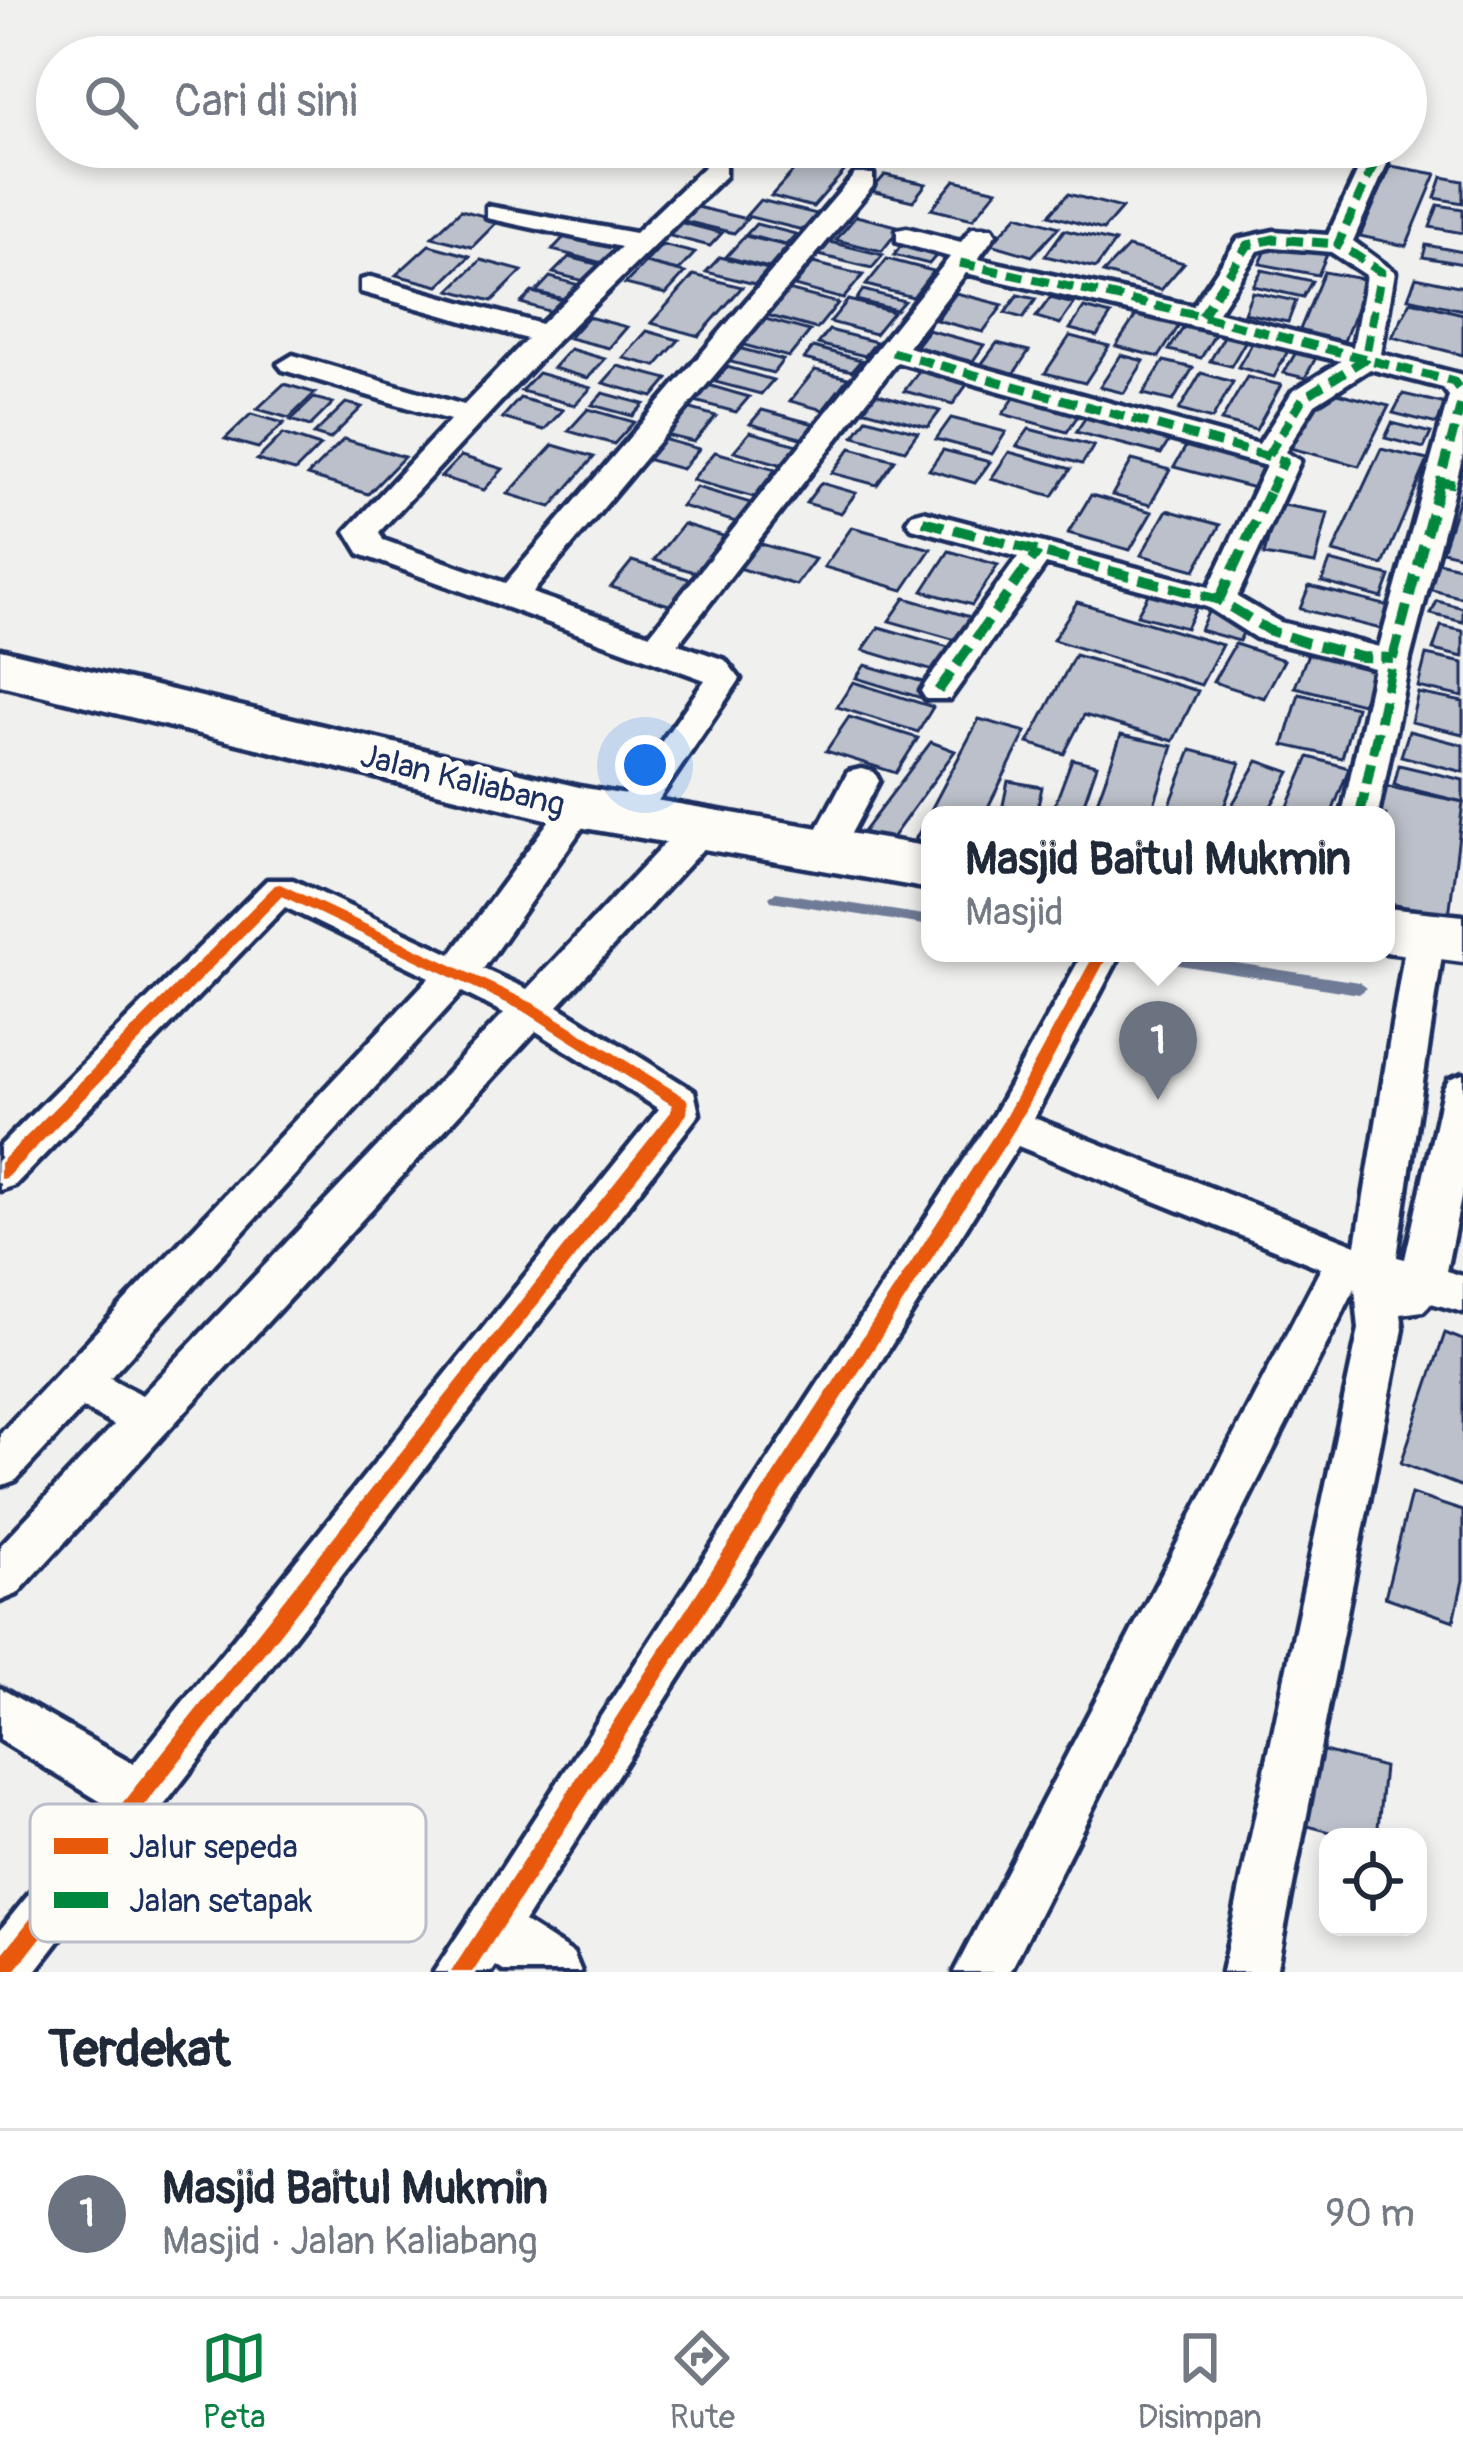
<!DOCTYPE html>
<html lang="id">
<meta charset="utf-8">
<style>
:root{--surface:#fff;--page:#f6f6f7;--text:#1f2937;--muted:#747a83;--line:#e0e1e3;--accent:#0b8043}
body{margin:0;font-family:Pangolin,sans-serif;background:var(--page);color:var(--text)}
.controls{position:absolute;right:36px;bottom:36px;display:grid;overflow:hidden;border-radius:24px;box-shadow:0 6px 18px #0003}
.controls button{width:108px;height:108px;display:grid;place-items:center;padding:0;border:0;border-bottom:3px solid var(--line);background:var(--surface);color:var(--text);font:60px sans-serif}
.you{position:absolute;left:645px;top:765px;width:42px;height:42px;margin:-30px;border:9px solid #fff;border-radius:50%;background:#1a73e8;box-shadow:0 0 0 18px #1a73e833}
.badge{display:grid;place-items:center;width:78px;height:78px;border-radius:50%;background:var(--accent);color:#fff;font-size:39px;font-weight:700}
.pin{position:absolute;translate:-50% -99px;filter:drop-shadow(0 3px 6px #0008)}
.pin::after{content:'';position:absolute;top:63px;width:42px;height:36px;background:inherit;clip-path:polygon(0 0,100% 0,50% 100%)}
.popup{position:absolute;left:921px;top:806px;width:474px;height:156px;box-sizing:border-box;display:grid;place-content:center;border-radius:24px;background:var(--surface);filter:drop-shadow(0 3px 9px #0005);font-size:39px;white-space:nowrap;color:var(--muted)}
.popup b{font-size:45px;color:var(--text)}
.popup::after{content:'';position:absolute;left:50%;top:100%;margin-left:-24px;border:24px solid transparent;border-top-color:var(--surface)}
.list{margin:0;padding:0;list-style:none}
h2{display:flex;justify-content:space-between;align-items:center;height:156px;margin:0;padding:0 48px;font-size:51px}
h2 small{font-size:39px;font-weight:400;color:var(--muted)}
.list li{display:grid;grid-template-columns:78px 1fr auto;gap:36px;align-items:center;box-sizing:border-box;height:168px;padding:0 48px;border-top:3px solid var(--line)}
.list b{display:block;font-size:45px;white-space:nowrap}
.list p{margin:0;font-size:39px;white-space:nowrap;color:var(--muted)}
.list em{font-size:39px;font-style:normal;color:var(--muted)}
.icon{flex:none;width:66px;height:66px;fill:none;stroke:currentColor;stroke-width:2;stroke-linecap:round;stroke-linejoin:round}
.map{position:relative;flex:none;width:1463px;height:1972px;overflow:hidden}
.search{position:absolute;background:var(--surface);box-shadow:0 6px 18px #0003;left:36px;right:36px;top:36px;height:132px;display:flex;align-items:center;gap:30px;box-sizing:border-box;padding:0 42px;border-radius:66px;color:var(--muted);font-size:45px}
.sheet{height:324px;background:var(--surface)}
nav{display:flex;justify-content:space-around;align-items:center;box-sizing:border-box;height:168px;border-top:3px solid var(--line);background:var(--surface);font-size:33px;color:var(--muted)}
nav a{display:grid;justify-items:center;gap:6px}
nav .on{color:var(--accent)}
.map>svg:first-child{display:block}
</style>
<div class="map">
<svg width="1463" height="1972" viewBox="0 0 1463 1972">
<rect width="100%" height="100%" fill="#f0f0ee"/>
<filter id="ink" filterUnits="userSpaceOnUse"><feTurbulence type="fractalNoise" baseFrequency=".00833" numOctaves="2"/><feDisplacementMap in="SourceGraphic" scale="24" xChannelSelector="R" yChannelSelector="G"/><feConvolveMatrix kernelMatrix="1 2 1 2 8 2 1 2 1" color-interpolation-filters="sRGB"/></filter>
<g filter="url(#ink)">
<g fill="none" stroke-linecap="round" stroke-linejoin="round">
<g fill="#6f7b97" fill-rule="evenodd">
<path d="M776 892 930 916V926L771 901 769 897Z"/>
<path d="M1129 953H1171L1359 982 1367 988 1359 994 1136 958Z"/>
</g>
</g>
<g fill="#bbc0ca" stroke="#1b2f5e" stroke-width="3">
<path d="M807 156 849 166 813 207 771 196Z"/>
<path d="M1391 166 1436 174 1406 246 1360 236Z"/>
<path d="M885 175 926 184 913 201 871 191Z"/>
<path d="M1442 177 1463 181V203L1435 198Z"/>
<path d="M955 180 997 190 973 219 931 209Z"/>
<path d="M1068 194 1122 208 1103 230 1049 215Z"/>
<path d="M760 200 817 214 803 230 746 216Z"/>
<path d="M1438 205 1463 209V233L1430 227Z"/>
<path d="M693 206 747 219 734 233 680 220Z"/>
<path d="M461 210 499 220 472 247 432 237Z"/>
<path d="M1018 215 1059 227 1032 256 991 244Z"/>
<path d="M856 216 901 227 882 251 836 240Z"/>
<path d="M679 222 722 233 710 246 666 235Z"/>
<path d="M756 224 796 234 786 245 746 235Z"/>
<path d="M1064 230 1115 242 1096 268 1045 256Z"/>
<path d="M568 233 630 249 614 266 552 250Z"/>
<path d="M745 236 788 246 769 268 726 257Z"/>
<path d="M1270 241 1328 252 1318 275 1260 264Z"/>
<path d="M830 242 883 255 872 268 819 255Z"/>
<path d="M904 242 940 251 929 264 894 255Z"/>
<path d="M429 245 470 256 439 286 396 275Z"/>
<path d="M662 245 695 253 678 271 645 263Z"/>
<path d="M1426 245 1463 252V264L1423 257Z"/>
<path d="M1128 247 1184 263 1161 290 1103 273Z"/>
<path d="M569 257 608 267 592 283 553 273Z"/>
<path d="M720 257 768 269 755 284 706 272Z"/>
<path d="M887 259 933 271 913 297 866 285Z"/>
<path d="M481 260 522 271 492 301 450 290Z"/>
<path d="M645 263 685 273 666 294 625 284Z"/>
<path d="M813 263 863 275 843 299 794 286Z"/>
<path d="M1262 270 1312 281 1303 297 1253 286Z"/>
<path d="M1324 272 1368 280 1344 341 1299 332Z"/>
<path d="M694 275 742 287 699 336 651 323Z"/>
<path d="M550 277 586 287 572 301 536 292Z"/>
<path d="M1416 277 1463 287V310L1408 298Z"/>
<path d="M780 288 838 303 817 329 759 313Z"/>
<path d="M863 290 904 301 896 310 856 300Z"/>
<path d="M532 292 566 301 555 313 521 303Z"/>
<path d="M1252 292 1296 301 1288 322 1244 313Z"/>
<path d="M956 293 1003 305 983 332 936 320Z"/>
<path d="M1018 295 1036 299 1023 318 1005 313Z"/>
<path d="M1050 298 1074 304 1060 324 1036 317Z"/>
<path d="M848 300 893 312 875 334 830 322Z"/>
<path d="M1411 301 1463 314V355L1392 337Z"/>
<path d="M1084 308 1111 315 1097 336 1070 329Z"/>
<path d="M1139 311 1182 321 1159 357 1116 346Z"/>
<path d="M588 317 627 327 609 348 569 338Z"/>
<path d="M758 317 810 331 789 357 736 343Z"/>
<path d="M1187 322 1218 329 1201 358 1169 350Z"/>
<path d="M829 330 876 342 865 356 818 344Z"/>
<path d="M928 330 984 345 968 368 911 352Z"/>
<path d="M647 331 679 340 656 366 623 358Z"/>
<path d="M1227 331 1248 337 1231 366 1210 361Z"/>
<path d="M1070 336 1109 346 1085 383 1045 373Z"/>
<path d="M1255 338 1290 347 1274 377 1238 367Z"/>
<path d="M997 343 1029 351 1008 382 975 373Z"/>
<path d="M813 347 861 360 852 371 804 359Z"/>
<path d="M1299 347 1319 352 1305 378 1284 373Z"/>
<path d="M738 348 783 360 773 373 727 361Z"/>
<path d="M570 349 605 359 588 378 553 368Z"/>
<path d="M1121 355 1144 361 1124 393 1100 387Z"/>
<path d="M1164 361 1193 368 1173 401 1143 394Z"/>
<path d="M618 366 668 379 653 397 603 383Z"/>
<path d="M923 366 971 379 953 404 904 391Z"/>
<path d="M727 367 773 380 761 394 715 382Z"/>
<path d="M815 370 848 378 823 410 790 401Z"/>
<path d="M538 373 591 388 575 405 521 391Z"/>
<path d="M1201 373 1233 382 1212 419 1179 410Z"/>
<path d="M1247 377 1281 385 1256 430 1221 421Z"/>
<path d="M701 383 749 397 736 412 687 399Z"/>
<path d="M284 384 315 393 289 418 257 409Z"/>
<path d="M1318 388 1389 406 1359 466 1286 447Z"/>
<path d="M871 392 940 411 928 427 858 408Z"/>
<path d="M603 393 644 404 633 416 592 405Z"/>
<path d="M1017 394 1081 411 1067 432 1003 414Z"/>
<path d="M1403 394 1446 404 1437 424 1393 413Z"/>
<path d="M314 398 333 403 310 426 291 420Z"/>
<path d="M520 398 563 410 544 430 502 418Z"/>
<path d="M346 403 362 407 330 439 314 434Z"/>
<path d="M688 408 716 416 694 442 666 435Z"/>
<path d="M588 409 634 422 614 444 568 431Z"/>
<path d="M762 410 822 426 811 441 750 424Z"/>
<path d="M251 414 284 423 258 448 225 439Z"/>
<path d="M1088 414 1172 436 1161 454 1076 432Z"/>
<path d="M867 418 918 432 905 450 854 436Z"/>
<path d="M951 418 1006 432 992 454 936 439Z"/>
<path d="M1392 423 1431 433 1424 448 1385 438Z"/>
<path d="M1029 429 1094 446 1082 464 1017 446Z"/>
<path d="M750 432 798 445 783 465 734 451Z"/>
<path d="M283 434 320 446 295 471 257 460Z"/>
<path d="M659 438 699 449 682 469 642 458Z"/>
<path d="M344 439 404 457 368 494 307 476Z"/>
<path d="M1189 441 1281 465 1266 491 1174 467Z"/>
<path d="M553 445 594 457 551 507 508 494Z"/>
<path d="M851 448 895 460 877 485 832 473Z"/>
<path d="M1381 449 1428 460 1383 565 1333 552Z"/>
<path d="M943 450 990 462 975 483 929 470Z"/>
<path d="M715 452 776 469 754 497 692 480Z"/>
<path d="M1009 452 1071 469 1053 496 991 479Z"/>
<path d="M461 456 503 469 484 490 441 477Z"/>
<path d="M1132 460 1170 470 1150 505 1112 495Z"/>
<path d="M821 483 856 493 841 513 806 503Z"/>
<path d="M696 487 751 503 736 522 681 506Z"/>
<path d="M1462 489 1463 490V556L1442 551Z"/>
<path d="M1091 495 1152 512 1130 550 1068 533Z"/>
<path d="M1277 504 1328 513 1315 564 1264 555Z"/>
<path d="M1167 510 1220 525 1195 570 1141 555Z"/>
<path d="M683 524 730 538 701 574 654 560Z"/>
<path d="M852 527 931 549 903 590 824 567Z"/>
<path d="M754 542 815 559 796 585 735 567Z"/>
<path d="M949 551 998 565 972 605 923 591Z"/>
<path d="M632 561 702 583 682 609 611 587Z"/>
<path d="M1330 561 1390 576 1382 598 1322 582Z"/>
<path d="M1438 562 1463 568V598L1428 589Z"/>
<path d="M1309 586 1389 606 1381 629 1300 609Z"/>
<path d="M1151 589 1199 602 1186 628 1137 615Z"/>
<path d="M905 598 977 619 963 642 889 621Z"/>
<path d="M1437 601 1463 608V622L1431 614Z"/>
<path d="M1077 602 1222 645 1201 685 1053 640Z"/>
<path d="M1209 610 1249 621 1239 641 1200 630Z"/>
<path d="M1441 626 1463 631V657L1433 650Z"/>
<path d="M879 627 959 650 943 674 863 650Z"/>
<path d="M1235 644 1284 660 1264 698 1213 682Z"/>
<path d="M1311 646 1377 663 1362 704 1295 687Z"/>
<path d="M1075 655 1198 691 1173 741 1084 715 1064 754 1028 743Z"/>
<path d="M1426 655 1463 663V697L1418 687Z"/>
<path d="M865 665 937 686 928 700 856 678Z"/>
<path d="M853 682 933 707 918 732 837 707Z"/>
<path d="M1418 693 1463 702V734L1411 722Z"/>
<path d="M1299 694 1356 707 1342 758 1284 745Z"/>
<path d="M849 717 918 738 896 773 826 751Z"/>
<path d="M979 719 1026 732 984 815H930V845L915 840Z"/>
<path d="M1409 731 1463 745V772L1401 756Z"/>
<path d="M1121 735 1173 746 1151 814 1097 802Z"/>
<path d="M931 742 955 751 889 842 863 832Z"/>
<path d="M1191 750 1240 763 1221 815H1166Z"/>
<path d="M1309 757 1349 768 1331 815 1286 811Z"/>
<path d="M1072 759 1097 765 1080 815H1051Z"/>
<path d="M1258 761 1290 772 1266 815 1232 805Z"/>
<path d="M1399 765 1463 780V802L1394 785Z"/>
<path d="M1008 781 1042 787 1036 815H1001Z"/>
<path d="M1384 786 1463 802 1449 916 1386 903V815H1378Z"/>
<path d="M1445 1333 1463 1340V1487L1401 1463Z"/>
<path d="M1411 1494 1463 1511V1580L1454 1621 1385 1597Z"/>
<path d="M1313 1748 1384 1767 1377 1837H1349L1304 1825Z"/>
</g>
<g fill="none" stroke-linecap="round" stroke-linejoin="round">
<defs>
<g id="street">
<path d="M1374 156 1387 164 1353 241 1395 272 1381 354 1463 375V455L1410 658 1378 815H1342L1374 668 1256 638 1207 607 1046 564 950 699H926L921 691 926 683 1018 557 912 528 907 521 912 514 923 511 1209 587 1266 466 897 362 678 644 725 660 740 679 641 826H615L610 817 615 808 705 680 360 554 346 531 450 420 283 370 278 364 293 355 464 405 527 339 361 292V280L371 277 541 324 621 247 487 218V206L635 233 707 164H725V176L557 341 379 532 383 540 505 583 855 174H873V186L532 593 650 634 950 257 897 242V230L907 228 961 242 972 228H992L996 234 978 259 1193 306 1238 239 1274 231 1328 235 1361 164ZM1274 247 1331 252 1366 275 1353 347 1218 312 1258 251ZM966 273 1341 361 1292 392 1259 444 908 347ZM1370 369 1443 388 1449 396 1379 647 1280 622 1237 597 1300 461 1285 452 1315 404Z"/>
<path d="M861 769 874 772 879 781 841 852 836 861H810L805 852 843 781 848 772Z"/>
<path d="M579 794 592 798 597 807 483 969 527 989 687 820H713L718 829 713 838 558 1006 694 1091 699 1114 35 1972H0V1930L103 1803 0 1740V1688L133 1764 659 1109 536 1031 17 1594 0 1601V1546L114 1425 83 1408 16 1480 0 1486V1434L430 977 285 907 15 1185 0 1190V1146L267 880H293L451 954 566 798ZM462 992 504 1013 142 1395 110 1378Z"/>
<path d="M1426 921 1440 925 1445 935 1397 1257 1405 1259 1443 1090 1449 1079 1463 1074V1188L1446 1271 1463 1276V1312L1431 1303 1423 1311 1401 1314 1403 1329 1276 1972H1222L1359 1329 1355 1288 1010 1972H954L1321 1268 1018 1146 524 1922 573 1953 581 1972H505L496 1966 492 1972H434L994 1114 1083 953 1119 957 1034 1118 1356 1245 1407 935 1412 925Z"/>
</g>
<g id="primary">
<path d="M0 649 579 787 930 847V889L579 827 0 685Z"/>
<path d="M1386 908 1463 916V962L1386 952Z"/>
</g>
</defs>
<use href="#street" stroke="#1b2f5e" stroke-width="9"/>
<use href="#primary" stroke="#1b2f5e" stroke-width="9"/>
<use href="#street" fill="#fdfcf7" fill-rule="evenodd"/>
<use href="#primary" fill="#fdfcf7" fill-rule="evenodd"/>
<g stroke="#00873e" stroke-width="9" stroke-dasharray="16 9" stroke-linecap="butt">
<path d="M960 263 1201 316 1454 382 1463 394"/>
<path d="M1201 316 1248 245 1274 239 1338 244"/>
<path d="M892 352 1284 461 1269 493"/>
<path d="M1268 455 1303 398 1365 359 1381 272 1338 244 1374 164"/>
<path d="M1438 481 1463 486"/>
<path d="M1437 493 1463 397"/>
</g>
<g stroke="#00873e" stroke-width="10" stroke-dasharray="22 10" stroke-linecap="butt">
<path d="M923 521 1219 600 1268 630 1308 643 1361 657 1393 658"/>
<path d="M1219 600 1270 490"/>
<path d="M938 691 1038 552"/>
<path d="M1360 815 1393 658 1438 490"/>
</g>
<defs>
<g id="cycleway">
<path d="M280 884 537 1005 686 1098 688 1102 687 1114 14 1972H0V1957L671 1112 672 1105 527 1013 282 896 6 1178 0 1179V1163L275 885Z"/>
<path d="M1095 953H1105L1107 957 1015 1129 473 1972H451L1003 1121Z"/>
</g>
</defs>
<use href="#cycleway" stroke="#fdfcf7" stroke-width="7"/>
<use href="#cycleway" fill="#e8590c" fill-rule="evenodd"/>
</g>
</g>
<g text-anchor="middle" stroke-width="12" stroke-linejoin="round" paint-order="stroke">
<g font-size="33" fill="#1b2f5e" stroke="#fdfcf7">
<text transform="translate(463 779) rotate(14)" y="12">Jalan Kaliabang</text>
</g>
</g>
<rect x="30" y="1804" width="396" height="138" rx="18" fill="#fdfcf7" stroke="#b9bec9" stroke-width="3"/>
<rect x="54" y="1838" width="54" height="16" fill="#e8590c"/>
<rect x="54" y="1892" width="54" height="16" fill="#00873e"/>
<g font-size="33" fill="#1b2f5e">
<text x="129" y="1858">Jalur sepeda</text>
<text x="129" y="1912">Jalan setapak</text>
</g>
</svg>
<div class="controls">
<button><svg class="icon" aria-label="locate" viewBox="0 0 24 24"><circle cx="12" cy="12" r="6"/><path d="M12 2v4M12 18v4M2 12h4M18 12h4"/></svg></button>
</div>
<div class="you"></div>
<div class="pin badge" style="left:1158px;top:1100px;background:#6b7280">1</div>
<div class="popup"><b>Masjid Baitul Mukmin</b>Masjid</div>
<div class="search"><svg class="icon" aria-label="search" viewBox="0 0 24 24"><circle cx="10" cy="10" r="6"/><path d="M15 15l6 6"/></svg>Cari di sini</div>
</div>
<section class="sheet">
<h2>Terdekat<small></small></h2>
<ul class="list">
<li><span class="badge" style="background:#6b7280">1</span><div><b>Masjid Baitul Mukmin</b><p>Masjid · Jalan Kaliabang</p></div><em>90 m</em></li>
</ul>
</section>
<nav>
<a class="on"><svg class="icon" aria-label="map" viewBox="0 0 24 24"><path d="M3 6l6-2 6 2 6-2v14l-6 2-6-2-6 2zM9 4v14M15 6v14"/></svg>Peta</a>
<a><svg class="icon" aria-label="directions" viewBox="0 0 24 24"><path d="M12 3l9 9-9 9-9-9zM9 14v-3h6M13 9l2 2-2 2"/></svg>Rute</a>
<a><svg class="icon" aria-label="saved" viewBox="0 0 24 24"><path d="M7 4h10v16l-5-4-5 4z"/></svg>Disimpan</a>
</nav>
